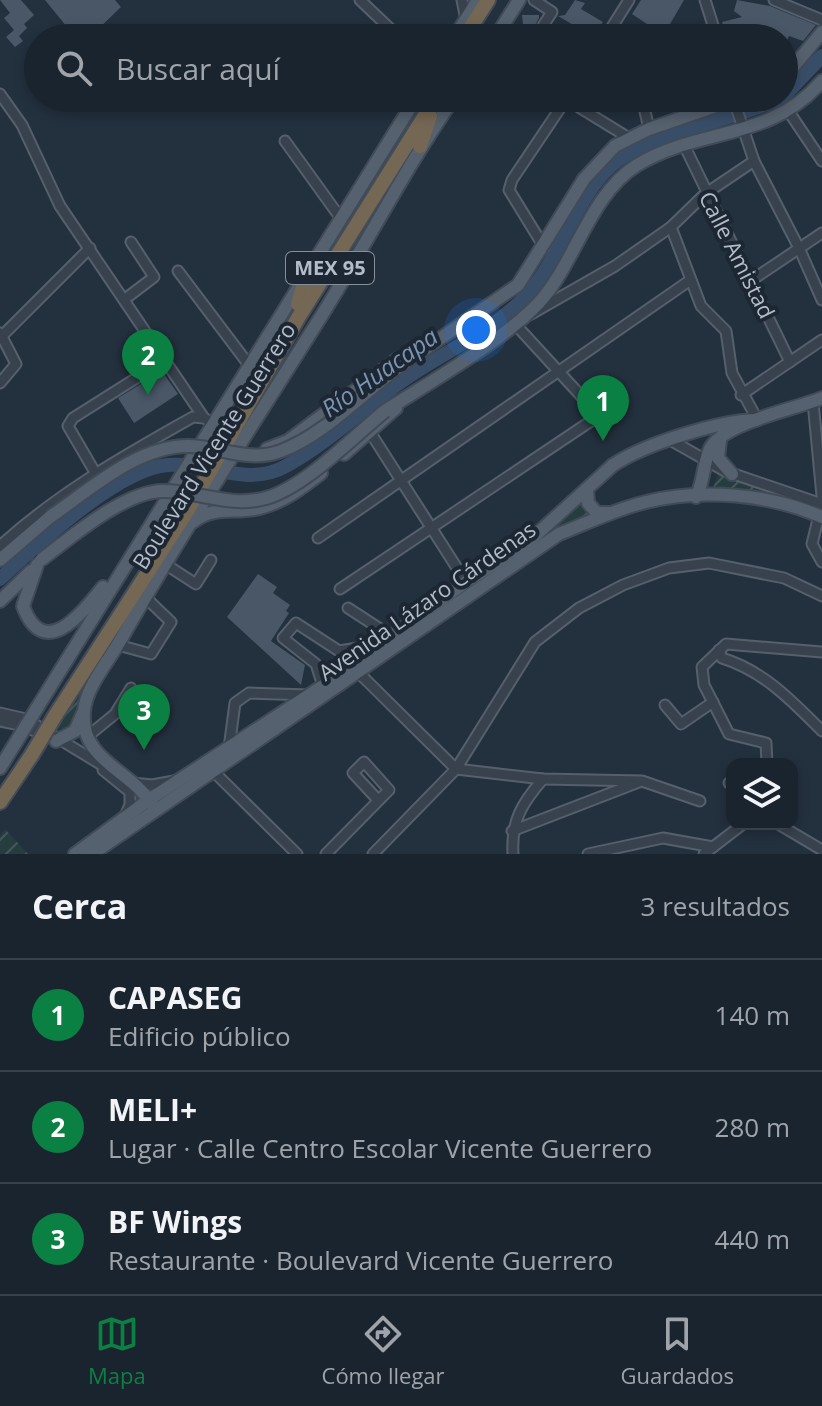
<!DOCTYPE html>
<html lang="es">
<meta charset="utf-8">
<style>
:root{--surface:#1a242e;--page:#27303a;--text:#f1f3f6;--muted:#9fa4aa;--line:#38414a;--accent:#0b8043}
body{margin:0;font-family:"Open Sans",sans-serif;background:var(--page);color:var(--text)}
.controls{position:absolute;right:24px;bottom:24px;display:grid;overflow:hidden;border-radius:16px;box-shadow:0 4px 12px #0003}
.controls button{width:72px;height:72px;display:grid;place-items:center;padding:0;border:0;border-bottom:2px solid var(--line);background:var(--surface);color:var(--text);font:40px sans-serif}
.you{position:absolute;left:476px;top:330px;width:28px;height:28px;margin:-20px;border:6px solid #fff;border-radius:50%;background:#1a73e8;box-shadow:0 0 0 12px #1a73e833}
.badge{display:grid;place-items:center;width:52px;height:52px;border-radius:50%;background:var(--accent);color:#fff;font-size:26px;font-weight:700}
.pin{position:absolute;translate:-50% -66px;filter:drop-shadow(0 2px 4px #0008)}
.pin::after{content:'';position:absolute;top:42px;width:28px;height:24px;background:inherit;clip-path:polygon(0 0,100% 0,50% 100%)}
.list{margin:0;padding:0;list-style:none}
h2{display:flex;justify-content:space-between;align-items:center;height:104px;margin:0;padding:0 32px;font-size:34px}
h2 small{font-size:26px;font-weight:400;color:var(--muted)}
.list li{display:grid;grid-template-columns:52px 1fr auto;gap:24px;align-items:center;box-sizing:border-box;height:112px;padding:0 32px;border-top:2px solid var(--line)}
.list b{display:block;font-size:30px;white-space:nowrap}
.list p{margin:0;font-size:26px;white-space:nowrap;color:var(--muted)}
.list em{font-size:26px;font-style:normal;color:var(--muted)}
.icon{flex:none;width:44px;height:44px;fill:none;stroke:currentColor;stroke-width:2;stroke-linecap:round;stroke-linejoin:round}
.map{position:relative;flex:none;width:822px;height:854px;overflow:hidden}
.search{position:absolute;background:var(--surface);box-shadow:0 4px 12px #0003;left:24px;right:24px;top:24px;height:88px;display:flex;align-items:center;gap:20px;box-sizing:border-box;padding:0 28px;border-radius:44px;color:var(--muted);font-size:30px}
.sheet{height:440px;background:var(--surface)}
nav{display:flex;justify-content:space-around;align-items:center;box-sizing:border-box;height:112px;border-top:2px solid var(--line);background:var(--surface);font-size:22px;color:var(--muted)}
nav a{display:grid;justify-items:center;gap:4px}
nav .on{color:var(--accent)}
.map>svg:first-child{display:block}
</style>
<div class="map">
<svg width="822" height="854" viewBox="0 0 822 854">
<defs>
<pattern id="garden-furrows" width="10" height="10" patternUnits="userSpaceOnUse" patternTransform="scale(2)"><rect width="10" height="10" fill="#263d3f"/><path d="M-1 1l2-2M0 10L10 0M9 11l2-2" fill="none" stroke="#435759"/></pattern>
</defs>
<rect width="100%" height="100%" fill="#23303e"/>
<g fill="url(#garden-furrows)">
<path d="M719 472 822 506V509L784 494 711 493Z"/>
<path d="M583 499 595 516 157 805 155 802 541 538Z"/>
<path d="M84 685 74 727 55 730Z"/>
<path d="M5 829 28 854H0V836Z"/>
</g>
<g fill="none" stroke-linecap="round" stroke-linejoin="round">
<g stroke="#384e68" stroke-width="14">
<path d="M784 96 822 56"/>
<path d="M0 579C35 546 120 468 168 465 208 462 247 488 286 466 330 442 366 405 408 377 446 351 496 329 527 295 563 255 575 193 618 160 655 132 734 120 781 98"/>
</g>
</g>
<g fill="#495767">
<path d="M0 0H21L34 15 24 24 27 28 19 36 23 41 15 47 6 37 14 30 4 18 10 13Z"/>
<path d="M45 0H115L121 7 92 35 94 38H76Z"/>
<path d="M575 0 585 3 581 9 603 22 594 37 558 16 565 15Z"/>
<path d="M641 0H684L666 31 668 38 632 14Z"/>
<path d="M737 0 770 6 816 25 803 41 789 36 787 40 727 38 722 22 742 17 734 11Z"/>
<path d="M522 15H539V18L528 38H515V26L523 25Z"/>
<path d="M162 371 178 394 134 423 118 398Z"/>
<path d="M258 574 277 587 273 593 290 605 286 611 289 613 271 641 305 665 301 685 227 617Z"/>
</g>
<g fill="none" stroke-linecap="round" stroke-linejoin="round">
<defs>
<g id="minor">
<path d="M360 0 400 38"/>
<path d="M462 0 466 20"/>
<path d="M534 0 552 12 535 38"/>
<path d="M705 0 717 38"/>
<path d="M774 0 822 20"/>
<path d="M605 38 629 0"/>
<path d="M0 94 22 125 60 206 204 418 214 424"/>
<path d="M564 98 629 138"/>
<path d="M642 98 649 129"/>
<path d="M733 98 754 161 799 248 822 300"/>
<path d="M643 104 662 98"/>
<path d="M789 112 822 161"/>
<path d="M285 141 342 220"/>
<path d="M685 147 790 362"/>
<path d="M671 227 701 306 726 331 732 373 757 419"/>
<path d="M544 247 509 190 512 180 567 98"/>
<path d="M178 271 249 365"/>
<path d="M752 280 822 233"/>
<path d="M125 299 154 277 131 242"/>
<path d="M531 314 615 266 671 227 705 194 754 161"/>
<path d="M0 333 16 364 0 383"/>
<path d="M0 338 90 248"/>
<path d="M741 395 822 340"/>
<path d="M813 402 822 496"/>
<path d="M370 432 466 582"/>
<path d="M672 441 725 471 822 504"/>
<path d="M96 474 68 426 73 418 165 360"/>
<path d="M819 515 812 544 822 562"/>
<path d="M318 538 689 281"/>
<path d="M0 546C58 493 125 455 193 417L204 418"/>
<path d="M165 564 196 584 211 560"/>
<path d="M340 589 594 419V410L515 324"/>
<path d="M348 608 391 636"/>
<path d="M118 645 151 654 171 622 145 597"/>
<path d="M719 650 722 658C764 671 792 701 822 731"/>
<path d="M360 674 456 769 543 779 642 781 700 801"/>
<path d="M323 686 316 664 283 638 296 623 339 651 376 645"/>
<path d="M665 705 681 724 713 702"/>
<path d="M0 713 26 719 110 770"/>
<path d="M0 721 24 726 45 736"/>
<path d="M88 736 115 714 131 688"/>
<path d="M229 748 235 703 249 693 309 695"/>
<path d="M767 764 766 743 729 734 704 685 702 667 726 644 822 652"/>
<path d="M103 770 130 792V805L125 816"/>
<path d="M213 771 297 854"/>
<path d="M133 783 152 785 174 781"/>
<path d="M729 783H732"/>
<path d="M778 824 822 850"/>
<path d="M512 831 639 782"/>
<path d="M326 854 389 790 364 762 353 773 378 800"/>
<path d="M373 854 456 769 535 642 579 608 623 585 669 568 709 563 784 578 822 596"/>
<path d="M513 854C511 821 522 803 543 779"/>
<path d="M588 854 663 838 713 847"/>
<path d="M704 854 743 824"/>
</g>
<g id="major">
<path d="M454 38 478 0"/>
<path d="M495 38 519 0"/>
<path d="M784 78 822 32"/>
<path d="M396 369 518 285 584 179 615 146 649 129 739 98"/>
<path d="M385 411C428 383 513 335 543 298 577 257 591 194 637 165 699 127 769 142 822 81"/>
<path d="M720 440 718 458 732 474"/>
<path d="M267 449 288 441 399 358"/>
<path d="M344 454 396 408"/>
<path d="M587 489 588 503 597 513H609"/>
<path d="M696 497C704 482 703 464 710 449 722 423 796 409 822 398"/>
<path d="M193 522C213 505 236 514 260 508 283 502 302 488 321 473"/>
<path d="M0 560 50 517"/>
<path d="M37 565 23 606C44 663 83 612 103 587"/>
<path d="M0 601 31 571"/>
<path d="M37 708 416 98"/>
<path d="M56 741 75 731 83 713"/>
<path d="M0 768 16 742"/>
<path d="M155 810C137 771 79 763 84 711 86 687 108 662 120 641 181 534 249 431 315 326 363 251 403 171 454 98"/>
<path d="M75 854 150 799 323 686 466 582 526 544 613 465C645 444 718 421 756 420"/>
<path d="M92 854 559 534C587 523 616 509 646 502 702 488 770 494 822 517"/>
</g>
<g id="highway">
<path d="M464 38 488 0"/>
<path d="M420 146 430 116"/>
<path d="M298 304 304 283"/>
<path d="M55 716 186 513 298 318 436 98"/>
<path d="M0 802 31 756"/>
</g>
</defs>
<use href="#minor" stroke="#565f6c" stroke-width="13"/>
<use href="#major" stroke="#414b57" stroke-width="16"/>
<use href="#highway" stroke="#434c59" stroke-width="18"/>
<use href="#minor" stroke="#38424e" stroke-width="9"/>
<use href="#major" stroke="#55616e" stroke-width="12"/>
<use href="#highway" stroke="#746754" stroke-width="14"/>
<defs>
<g id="major-bridge">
<path d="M50 517C91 489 138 445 190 446 222 447 249 463 281 451 323 435 360 396 396 369"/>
<path d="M41 560C71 537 125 491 163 491 199 491 229 508 266 498 305 487 353 437 385 411"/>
<path d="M16 742 37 708"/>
</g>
<path id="highway-bridge" d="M31 756 55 716"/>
</defs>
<use href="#major-bridge" stroke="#414b57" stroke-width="16" stroke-linecap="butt"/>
<use href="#highway-bridge" stroke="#434c59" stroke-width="18" stroke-linecap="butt"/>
<use href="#major-bridge" stroke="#55616e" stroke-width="12"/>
<use href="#highway-bridge" stroke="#746754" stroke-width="14"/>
</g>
<g text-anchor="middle" stroke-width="8" stroke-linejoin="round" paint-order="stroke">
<rect fill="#1d2733" stroke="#868f9c" stroke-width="2" x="286" y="252" width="88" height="32" rx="6"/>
<g font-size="20" font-weight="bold" fill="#b3bcc9">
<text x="330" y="275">MEX 95</text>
</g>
<g font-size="22" fill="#b3bcc9" stroke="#1d2733">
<text transform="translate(737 255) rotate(63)" y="8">Calle Amistad</text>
<text transform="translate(214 446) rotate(-58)" y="8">Boulevard Vicente Guerrero</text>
<text transform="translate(427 601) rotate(-35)" y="8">Avenida Lázaro Cárdenas</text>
</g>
<g font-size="24" font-style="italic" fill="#7b94b2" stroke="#1d2733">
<text transform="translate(380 373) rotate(-35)" y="8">Río Huacapa</text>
</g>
</g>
</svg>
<div class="controls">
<button><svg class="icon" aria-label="layers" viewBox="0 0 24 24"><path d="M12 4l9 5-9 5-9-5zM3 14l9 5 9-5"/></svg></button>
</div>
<div class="you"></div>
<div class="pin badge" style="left:603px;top:441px">1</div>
<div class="pin badge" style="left:148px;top:395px">2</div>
<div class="pin badge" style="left:144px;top:750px">3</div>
<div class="search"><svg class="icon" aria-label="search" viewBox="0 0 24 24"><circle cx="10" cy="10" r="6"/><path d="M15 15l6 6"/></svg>Buscar aquí</div>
</div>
<section class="sheet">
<h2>Cerca<small>3 resultados</small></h2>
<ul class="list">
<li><span class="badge">1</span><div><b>CAPASEG</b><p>Edificio público</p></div><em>140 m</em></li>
<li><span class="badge">2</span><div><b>MELI+</b><p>Lugar · Calle Centro Escolar Vicente Guerrero</p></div><em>280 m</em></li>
<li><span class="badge">3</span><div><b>BF Wings</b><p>Restaurante · Boulevard Vicente Guerrero</p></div><em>440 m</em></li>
</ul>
</section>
<nav>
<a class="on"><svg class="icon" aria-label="map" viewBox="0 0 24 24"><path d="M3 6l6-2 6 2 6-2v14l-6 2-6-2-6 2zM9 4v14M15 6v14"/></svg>Mapa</a>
<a><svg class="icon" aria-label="directions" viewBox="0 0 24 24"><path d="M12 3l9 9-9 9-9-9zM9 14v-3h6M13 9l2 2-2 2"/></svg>Cómo llegar</a>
<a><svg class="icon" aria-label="saved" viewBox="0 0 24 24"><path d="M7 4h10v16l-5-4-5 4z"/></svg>Guardados</a>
</nav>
